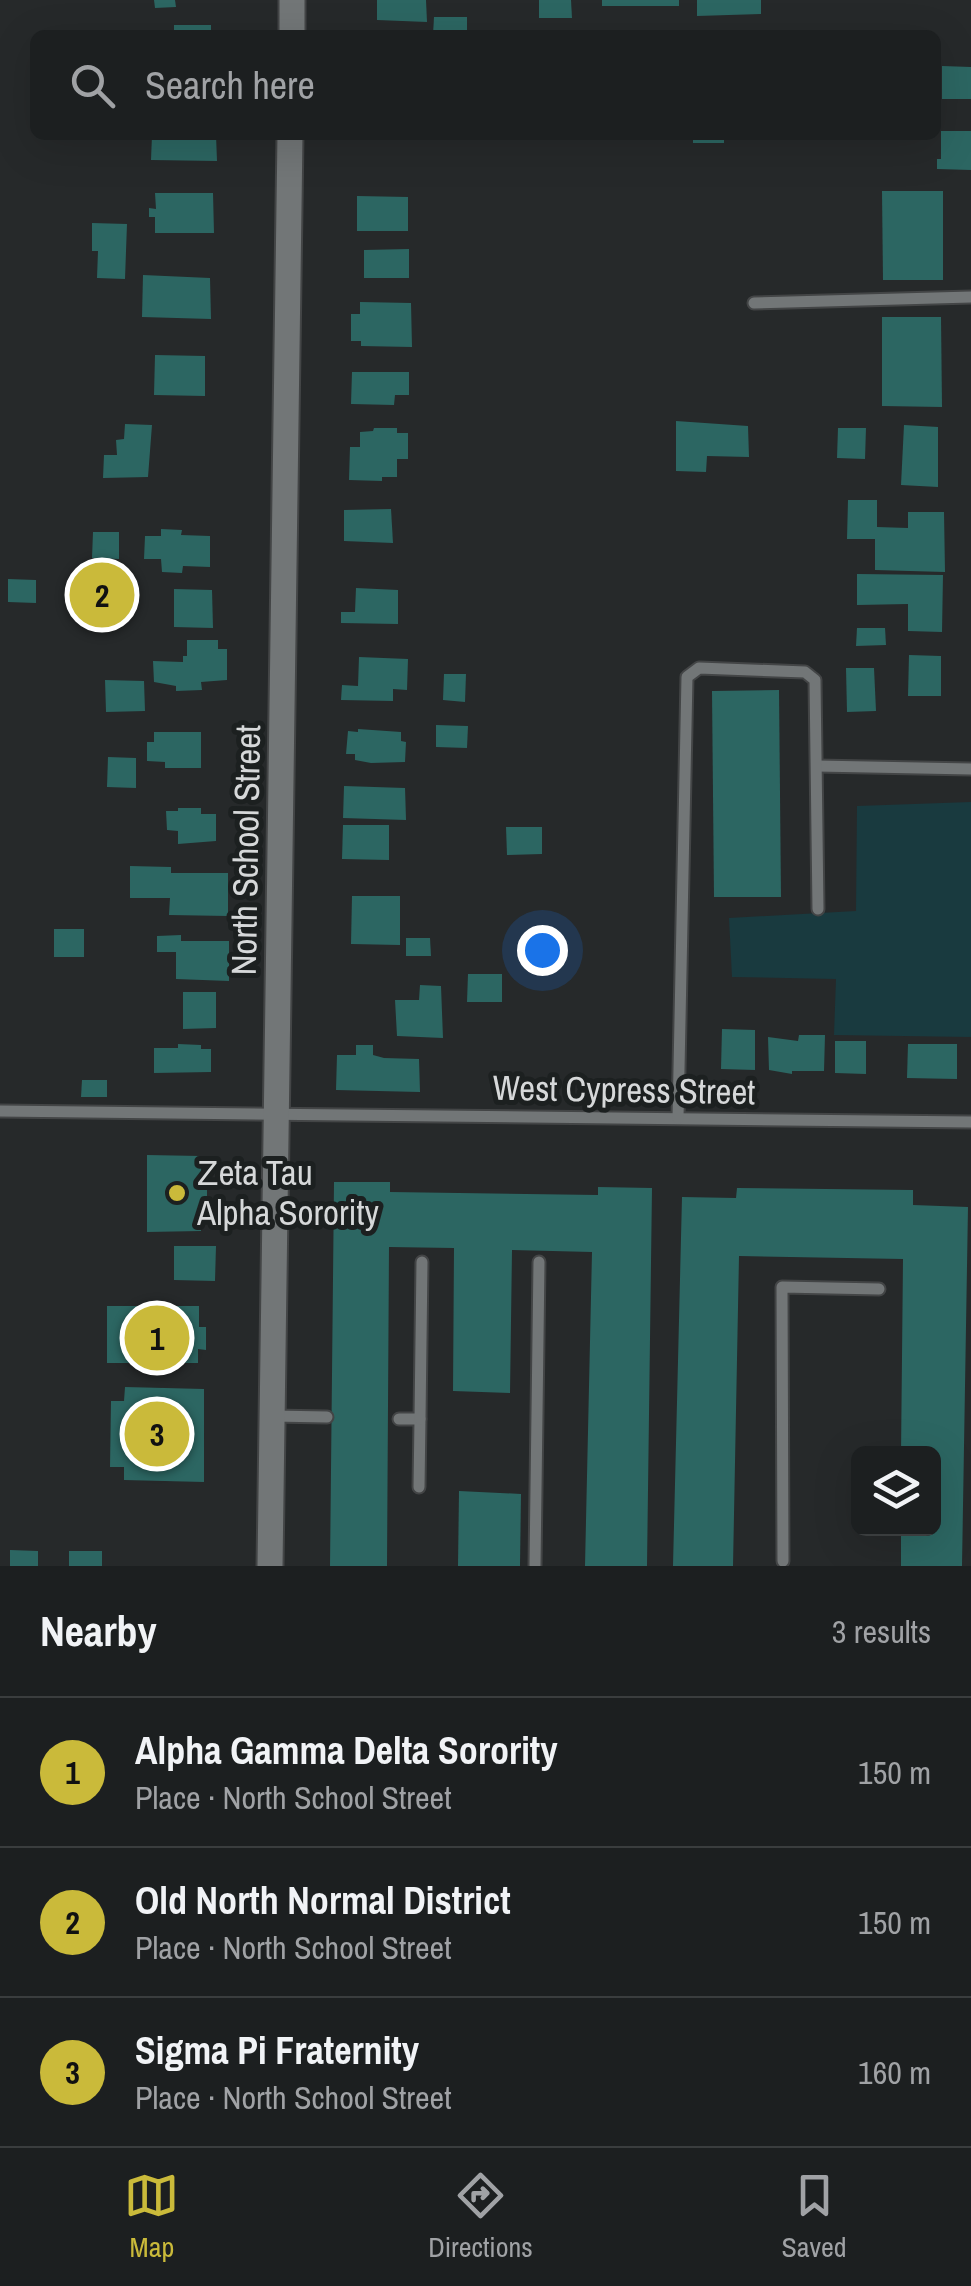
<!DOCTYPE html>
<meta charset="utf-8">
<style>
:root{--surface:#1c1f20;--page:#292c2d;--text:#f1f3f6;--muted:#a0a2a5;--line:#3a3d3e;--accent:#caba3a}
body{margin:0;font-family:"Archivo Narrow",sans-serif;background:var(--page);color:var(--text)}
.controls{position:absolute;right:30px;bottom:30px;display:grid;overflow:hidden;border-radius:15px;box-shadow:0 10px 40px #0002}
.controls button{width:90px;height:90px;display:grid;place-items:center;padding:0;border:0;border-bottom:2px solid var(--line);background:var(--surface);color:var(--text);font:50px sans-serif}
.you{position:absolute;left:542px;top:950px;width:35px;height:35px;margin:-25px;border:8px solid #fff;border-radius:50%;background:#1a73e8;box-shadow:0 0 0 15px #1a73e833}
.badge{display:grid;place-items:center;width:65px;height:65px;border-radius:50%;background:var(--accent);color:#111;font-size:32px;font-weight:700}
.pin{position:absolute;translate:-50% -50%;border:5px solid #fff;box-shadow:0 2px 10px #0006}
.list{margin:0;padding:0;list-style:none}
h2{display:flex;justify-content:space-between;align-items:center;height:130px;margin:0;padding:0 40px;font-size:42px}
h2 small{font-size:32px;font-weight:400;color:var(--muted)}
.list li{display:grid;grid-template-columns:65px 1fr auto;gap:30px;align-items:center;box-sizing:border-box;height:150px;padding:0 40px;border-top:2px solid var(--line)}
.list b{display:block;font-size:38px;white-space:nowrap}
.list p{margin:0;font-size:32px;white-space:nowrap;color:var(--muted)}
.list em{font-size:32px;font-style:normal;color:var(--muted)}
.icon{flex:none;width:55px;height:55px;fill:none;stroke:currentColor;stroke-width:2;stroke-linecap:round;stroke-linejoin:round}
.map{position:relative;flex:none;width:971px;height:1566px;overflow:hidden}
.search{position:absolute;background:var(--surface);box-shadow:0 10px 40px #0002;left:30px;right:30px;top:30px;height:110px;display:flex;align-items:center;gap:25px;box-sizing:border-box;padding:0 35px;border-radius:15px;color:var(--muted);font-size:38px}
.sheet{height:580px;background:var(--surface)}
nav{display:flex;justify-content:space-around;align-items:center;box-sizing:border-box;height:140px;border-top:2px solid var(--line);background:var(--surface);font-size:28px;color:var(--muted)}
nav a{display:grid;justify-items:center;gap:5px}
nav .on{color:var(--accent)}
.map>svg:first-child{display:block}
</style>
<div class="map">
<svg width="971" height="1566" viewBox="0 0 971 1566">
<rect width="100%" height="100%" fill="#26292a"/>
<path fill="#193a3f" d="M971 802V1037L834 1035 836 979 732 977 729 918 856 911 857 806Z"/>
<g fill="#2c6662">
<path d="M154 0H175L176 7 155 8Z"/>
<path d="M377 0H426L427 22 377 20Z"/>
<path d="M539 0H571L572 18H539Z"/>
<rect x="602" y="0" width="77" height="6"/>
<path d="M697 0H761V14L697 16Z"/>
<path d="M434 17H467V35H433Z"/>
<rect x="174" y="25" width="37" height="10"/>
<path d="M942 66 971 67V99H942Z"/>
<path d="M941 131H971V170L937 169V159H941Z"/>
<path d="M152 135H216L217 161 151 160Z"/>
<rect x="693" y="135" width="31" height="8"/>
<path d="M882 191H943V280H883Z"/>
<path d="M155 193H213L214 233H155V217H149V208L156 209Z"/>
<path d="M357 196 408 197V231H357Z"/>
<path d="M92 223 127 224 125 279 97 278 98 251H92Z"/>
<path d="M409 249V278H364V250Z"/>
<path d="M143 275 210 278 211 319 142 317Z"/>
<path d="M360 302 411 303 412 347 361 346V341H351V314H360Z"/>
<path d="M882 317H941L942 407 882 406Z"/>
<path d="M155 355 205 356V396L154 395Z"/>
<path d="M352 372H409V395H395L394 405 351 404Z"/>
<path d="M676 421 748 426 749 457 707 456 706 472 676 471Z"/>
<path d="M125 424 152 425 148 477 103 478 104 455H117L116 440 124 439Z"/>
<path d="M904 425 938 427V487L901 485Z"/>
<path d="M374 428H397V433H408V459H397V477H382V481L349 480 350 447H360V432L373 431Z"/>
<path d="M838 428H866L865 459 837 458Z"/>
<path d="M848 500H877V527L908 528V512H944L945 572 875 570V539H847Z"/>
<path d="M391 509 393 543 344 541V510Z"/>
<path d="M161 529 182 530 181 535 210 536V567L183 566 182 573 162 572 161 559H144L145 536H161Z"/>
<path d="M93 532H119V559L92 558Z"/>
<path d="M857 574 943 575 942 632 908 631V604L857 605Z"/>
<path d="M8 579 36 580V603L8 602Z"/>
<path d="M356 588 398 590V624L341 623V612H355Z"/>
<path d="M174 589 212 590 213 628 174 627Z"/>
<path d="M857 628H885L886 645 856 646Z"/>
<path d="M187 640H218V649H227V680L201 682 202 690 176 691V686L154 682 153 661 183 662V656H187Z"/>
<path d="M909 655 941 656V696H908Z"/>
<path d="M359 657 408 659 407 690 393 689V701L341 700 342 685 358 686Z"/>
<path d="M846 668H874L876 711 847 712Z"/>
<path d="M444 674H466L465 702 443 700Z"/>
<path d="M105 680 144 681 145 711 106 712Z"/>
<path d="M779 690 781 897H714L712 691Z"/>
<path d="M436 725 468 726 467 748 436 747Z"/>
<path d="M358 729 401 732V741L406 742 405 762 371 763 355 760V754H346L348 731 358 732Z"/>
<path d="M154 732H201V768H165V762L147 761V742H154Z"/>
<path d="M108 757 136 758V788L107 787Z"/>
<path d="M344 786 405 788 406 820 343 818Z"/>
<path d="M178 808H201V814H216V841L178 844V831L167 830 166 811H178Z"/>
<path d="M343 825H389V860L342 859Z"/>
<path d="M506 827H542V854L507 855Z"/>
<path d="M130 866 171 867V873H228V916L169 915 170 898H130Z"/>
<path d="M352 896H400V945L351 944Z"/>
<rect x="54" y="929" width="30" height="28"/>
<path d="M181 935V941H229V981L176 979V952H157V936Z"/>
<path d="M406 938H430L431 956H406Z"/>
<path d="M468 974H502V1002H467Z"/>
<path d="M420 985 441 986 443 1038 397 1036 395 1000H419Z"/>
<path d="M183 992H216V1028L183 1029Z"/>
<path d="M722 1029 755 1030V1070L721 1069Z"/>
<path d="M799 1035H825L824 1071H792V1074L769 1070 768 1037 798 1041Z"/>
<path d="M835 1041H866V1074L835 1073Z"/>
<path d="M178 1044 201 1045V1049H211V1072L154 1073V1048H178Z"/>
<path d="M908 1044H957V1079L907 1078Z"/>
<path d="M356 1045H373V1055L384 1058 419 1059 420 1092 336 1090 337 1055H356Z"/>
<path d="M82 1080H107V1097H81Z"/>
<path d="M147 1155 201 1156V1174H207V1211H201V1231L147 1232Z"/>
<path d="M334 1182H390V1192L598 1195V1187L652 1188 647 1566H585L592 1252 512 1250 510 1393 453 1391 454 1248 389 1247 387 1566H330Z"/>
<path d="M737 1188 913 1190V1205L968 1207 962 1566H901V1528H934V1454H901L903 1259 739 1256 733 1566H673L682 1197 736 1198Z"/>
<path d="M174 1246H216L215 1281 174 1280Z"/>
<path d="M107 1306H199V1327H206V1350L198 1349V1363H107Z"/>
<path d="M125 1387 204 1389V1482L124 1480V1467H110L111 1401H124Z"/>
<path d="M459 1491 521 1494 520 1566H458Z"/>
<path d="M10 1550 38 1551V1566H10Z"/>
<rect x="69" y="1551" width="33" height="15"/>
</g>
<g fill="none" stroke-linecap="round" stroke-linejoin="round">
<defs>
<g id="service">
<path d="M754 303 971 297"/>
<path d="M817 766 971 769"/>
<path d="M0 1111 971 1122"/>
<path d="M678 1118 687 677 699 668 805 672 815 680 818 909"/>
<path d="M273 1416 327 1417"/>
<path d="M399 1419H420L419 1487"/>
<path d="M420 1419 422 1262"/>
<path d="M783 1561 782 1287 879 1289"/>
<path d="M535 1565 539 1262"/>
</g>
<g id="tertiary">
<path d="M292 35V0"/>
<path d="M270 1566 290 135"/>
</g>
</defs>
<use href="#service" stroke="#434546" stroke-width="15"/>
<use href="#tertiary" stroke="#434546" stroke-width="29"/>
<use href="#service" stroke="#727677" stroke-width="11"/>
<use href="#tertiary" stroke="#727677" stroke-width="25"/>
</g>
<circle fill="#caba3a" stroke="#1c2020" stroke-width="4" cx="177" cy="1193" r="10"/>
<g text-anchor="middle" stroke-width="10" stroke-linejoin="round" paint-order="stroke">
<g font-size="35" fill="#d6d8d9" stroke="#1c2020">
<text transform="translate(246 850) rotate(-89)" y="12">North School Street</text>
<text transform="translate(624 1090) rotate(1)" y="12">West Cypress Street</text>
</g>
<g font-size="35" fill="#d6d8d9" stroke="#1c2020" text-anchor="start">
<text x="197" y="1185">Ζeta Tau<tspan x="197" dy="40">Alpha Sorority</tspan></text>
</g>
</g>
</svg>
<div class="controls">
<button><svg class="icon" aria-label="layers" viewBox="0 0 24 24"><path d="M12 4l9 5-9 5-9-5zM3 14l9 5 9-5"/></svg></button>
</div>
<div class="you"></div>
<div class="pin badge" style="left:157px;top:1338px">1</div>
<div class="pin badge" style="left:102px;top:595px">2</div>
<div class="pin badge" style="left:157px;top:1434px">3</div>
<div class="search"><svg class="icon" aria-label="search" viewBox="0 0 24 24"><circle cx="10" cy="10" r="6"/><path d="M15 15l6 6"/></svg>Search here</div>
</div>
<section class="sheet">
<h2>Nearby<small>3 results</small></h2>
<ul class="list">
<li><span class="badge">1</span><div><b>Alpha Gamma Delta Sorority</b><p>Place · North School Street</p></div><em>150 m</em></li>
<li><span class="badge">2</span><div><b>Old North Normal District</b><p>Place · North School Street</p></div><em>150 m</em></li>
<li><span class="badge">3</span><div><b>Sigma Pi Fraternity</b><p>Place · North School Street</p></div><em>160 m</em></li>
</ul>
</section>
<nav>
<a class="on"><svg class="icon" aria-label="map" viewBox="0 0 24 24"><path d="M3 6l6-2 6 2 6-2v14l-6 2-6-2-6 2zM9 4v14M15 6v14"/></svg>Map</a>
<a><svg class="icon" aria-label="directions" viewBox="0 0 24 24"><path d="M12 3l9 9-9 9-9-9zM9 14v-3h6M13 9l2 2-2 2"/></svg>Directions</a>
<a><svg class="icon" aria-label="saved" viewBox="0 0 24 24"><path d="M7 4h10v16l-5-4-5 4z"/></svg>Saved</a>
</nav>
